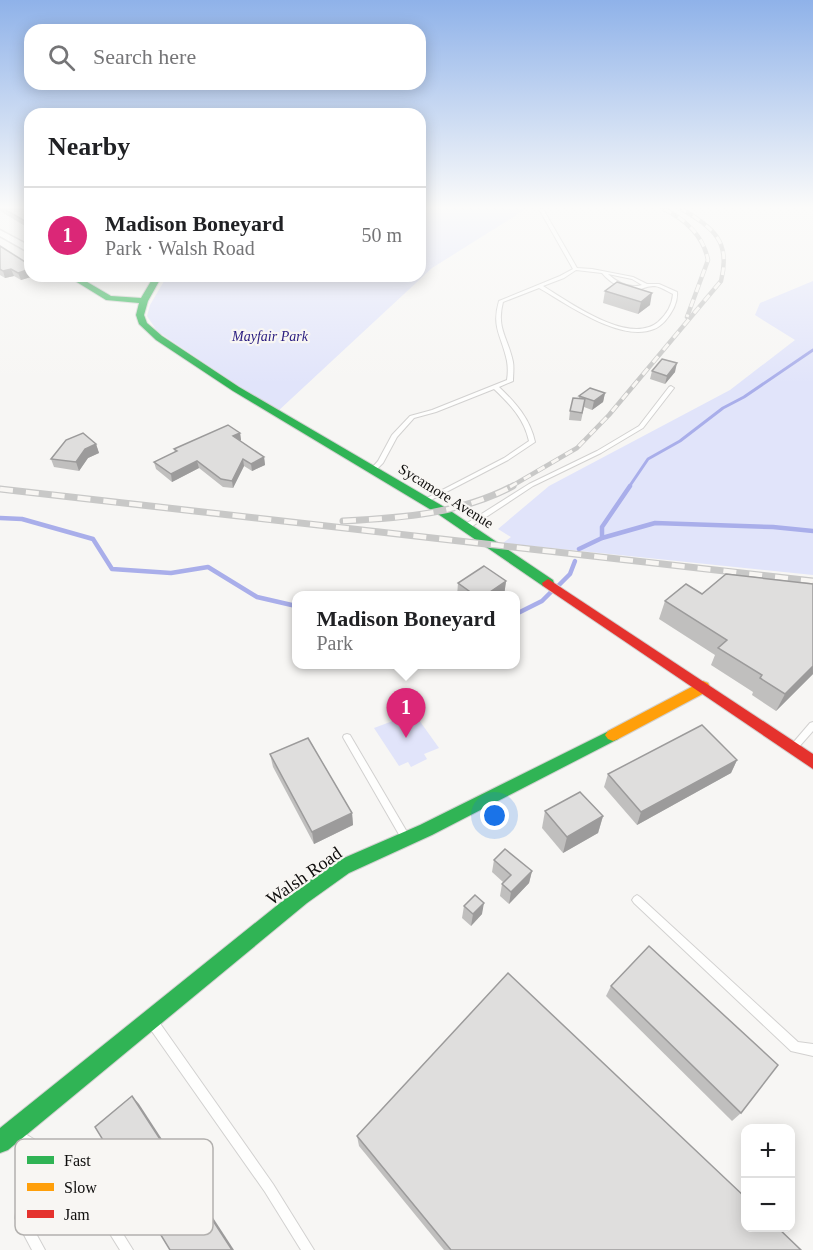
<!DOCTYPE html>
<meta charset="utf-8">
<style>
:root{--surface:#fff;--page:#f2f2f2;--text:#202124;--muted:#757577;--line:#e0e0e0;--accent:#db2777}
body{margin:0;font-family:"Times New Roman",serif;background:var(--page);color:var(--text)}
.controls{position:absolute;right:18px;bottom:18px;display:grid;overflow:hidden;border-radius:12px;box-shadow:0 3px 15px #0003}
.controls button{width:54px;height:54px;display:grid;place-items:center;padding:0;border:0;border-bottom:2px solid var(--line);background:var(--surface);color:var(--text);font:30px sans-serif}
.you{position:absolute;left:495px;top:816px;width:21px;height:21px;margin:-15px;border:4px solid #fff;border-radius:50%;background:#1a73e8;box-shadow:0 0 0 9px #1a73e833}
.badge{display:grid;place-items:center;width:39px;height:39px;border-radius:50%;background:var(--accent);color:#fff;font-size:20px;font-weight:700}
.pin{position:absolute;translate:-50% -50px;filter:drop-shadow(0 2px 3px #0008)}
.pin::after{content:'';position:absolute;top:32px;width:21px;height:18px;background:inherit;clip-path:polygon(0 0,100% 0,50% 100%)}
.popup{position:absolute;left:292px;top:591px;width:228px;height:78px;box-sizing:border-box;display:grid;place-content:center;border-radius:12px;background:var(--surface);filter:drop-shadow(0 2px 4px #0005);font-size:20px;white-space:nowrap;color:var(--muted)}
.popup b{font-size:22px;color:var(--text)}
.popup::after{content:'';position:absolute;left:50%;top:100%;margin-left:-12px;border:12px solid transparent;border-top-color:var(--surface)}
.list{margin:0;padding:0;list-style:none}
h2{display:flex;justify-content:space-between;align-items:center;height:78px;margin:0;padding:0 24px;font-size:26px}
h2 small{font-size:20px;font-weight:400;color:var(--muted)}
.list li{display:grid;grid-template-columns:39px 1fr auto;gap:18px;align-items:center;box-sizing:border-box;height:96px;padding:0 24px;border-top:2px solid var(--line)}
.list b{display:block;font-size:22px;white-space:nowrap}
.list p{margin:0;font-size:20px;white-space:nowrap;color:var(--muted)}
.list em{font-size:20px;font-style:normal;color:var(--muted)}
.icon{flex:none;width:33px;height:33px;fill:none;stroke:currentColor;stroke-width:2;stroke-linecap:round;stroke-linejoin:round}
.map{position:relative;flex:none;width:813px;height:1250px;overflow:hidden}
.search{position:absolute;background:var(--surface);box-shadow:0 3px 15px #0003;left:24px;top:24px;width:402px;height:66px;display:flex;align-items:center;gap:15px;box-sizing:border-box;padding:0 21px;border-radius:18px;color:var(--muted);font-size:22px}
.panel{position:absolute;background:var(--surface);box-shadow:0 3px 15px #0003;left:24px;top:108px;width:402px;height:174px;border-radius:18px}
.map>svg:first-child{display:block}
</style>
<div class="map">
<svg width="813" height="1250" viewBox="0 0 813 1250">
<rect width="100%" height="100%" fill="#f7f6f4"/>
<g fill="#e1e4fa">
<path d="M420 209H526L432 268 277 412 157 331 147 316 150 305 167 276H420Z"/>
<path d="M813 281V575L503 543 511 537 498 529 549 486 730 390 795 340 755 315 760 303Z"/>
<path d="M414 713 439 748 424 754 427 759 411 767 408 762 399 766 374 728Z"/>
</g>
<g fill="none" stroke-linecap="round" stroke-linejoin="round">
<path stroke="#a9aeea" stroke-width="3" d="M629 487 648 459 680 441 723 408 744 397 813 350"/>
<g stroke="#a9aeea" stroke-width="4.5">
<path d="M0 518 22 519 93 539 112 569 171 573 208 567 257 597 296 606"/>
<path d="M602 538V527L630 486"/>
<path d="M579 549 602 538 655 523 773 527 813 531"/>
<path d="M558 586 570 574 575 561"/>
<path d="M516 614 542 601 552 591"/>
</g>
<defs>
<g id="lane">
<path d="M539 209H543L577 268 592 269 633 277 647 284H659L677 292C678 302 672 313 665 321 662 324 658 328 654 329 621 343 567 304 539 288L503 302C496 329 508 337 513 362 514 368 513 375 513 381L499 387C516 403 530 419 535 442L508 460 427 502H423L422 501 423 500 504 458 529 441C524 419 511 405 494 389L436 412 414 418 397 437 383 463 375 471 373 472 370 470 378 461 392 435 410 416 432 410 507 380C508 374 508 367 507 361 502 336 491 328 499 301L560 276 573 269ZM576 270 602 273C611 284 626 292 641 289 646 287 649 286 655 286 661 287 667 291 673 294 672 305 667 314 658 322 629 346 569 302 543 286L564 278ZM608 274 632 279 642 285C629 289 618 283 608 274Z"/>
<path d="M671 386 674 388 643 428 601 453 533 486 468 529H464L463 527 464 525 529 484 597 451 639 426 669 387Z"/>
<path d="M813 722V731L798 748 795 749 792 748 791 746 792 744 810 723Z"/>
<path d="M347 734 350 735 407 832 409 835 407 838 404 839 401 838 344 739 343 737 344 735Z"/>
<path d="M637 895 640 897 798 1042 813 1044V1056L791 1051 634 903 632 900 634 897Z"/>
<path d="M155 1021 159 1022 273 1184 314 1250H301L265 1192 151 1030 150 1026 151 1022Z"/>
<path d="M22 1132 82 1168 133 1250H120L74 1176 38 1155 27 1217 45 1250H32L15 1218 28 1148 18 1142 16 1138 18 1134Z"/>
</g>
<path id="street" d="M0 230 30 246V253L0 236Z"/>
<g id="fast">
<path d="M67 276H77L111 296 141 298 154 276H162L148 301 144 315 147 323 162 336 239 387 446 508 553 580 554 583 553 586H543L438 514 233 391 156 340 139 324 136 315 139 303 106 300Z"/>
<path d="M613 729 618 731 621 735 618 739 432 835 349 873 307 903 8 1150 0 1153V1128L295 891 337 861 420 825Z"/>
</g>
<path id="slow" d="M703 681 708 683 710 687 708 691 618 739 613 741 608 739 605 735 608 731Z"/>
<path id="jam" d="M548 579 813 754V769L543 586 542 583Z"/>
</defs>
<use href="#lane" stroke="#d2d1d0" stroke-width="2"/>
<use href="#street" stroke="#d2d1d0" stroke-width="3"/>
<use href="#fast" stroke="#d2d1d0" stroke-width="2"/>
<use href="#slow" stroke="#d2d1d0" stroke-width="2"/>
<use href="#jam" stroke="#d2d1d0" stroke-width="2"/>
<use href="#lane" fill="#fefefd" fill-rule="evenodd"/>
<use href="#street" fill="#fefefd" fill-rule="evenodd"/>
<use href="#fast" fill="#30b455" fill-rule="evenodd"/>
<use href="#slow" fill="#ff9f0a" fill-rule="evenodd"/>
<use href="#jam" fill="#e5322d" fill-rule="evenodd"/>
<defs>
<g id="rail-far1">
<path d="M664 209C686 220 703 235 708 260L687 317"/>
<path d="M510 487 577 448 609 415 721 281C731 241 714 229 682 209"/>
</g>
<g id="rail">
<path d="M0 489 813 581"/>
<path d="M343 521C401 518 460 514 513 486"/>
</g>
</defs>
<use href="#rail-far1" stroke="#c8c8c7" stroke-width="4.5"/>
<use href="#rail" stroke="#c8c8c7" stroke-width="7"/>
<use href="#rail-far1" stroke="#f8f6f3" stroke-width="3" stroke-dasharray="8" stroke-linecap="butt"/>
<use href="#rail" stroke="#f8f6f3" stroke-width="4.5" stroke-dasharray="13" stroke-linecap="butt"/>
</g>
<g fill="#c0bfbe">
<path d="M0 209H30V229L0 211Z"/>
<path d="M0 246 30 276H34L21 280 14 276 5 278 0 275Z"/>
<path d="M605 291 650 305 638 314 603 303Z"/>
<path d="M652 371 675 372 665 384 650 379Z"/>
<path d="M605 393 603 402 592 410 584 407 581 421 569 420 570 411 579 399V396Z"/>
<path d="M240 433 241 440 240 441 264 457 265 465 252 471 244 466 233 488 223 487 199 468 172 482 156 469 154 462 175 452 174 449Z"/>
<path d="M96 444 99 453 88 458 79 471 54 467 51 459Z"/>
<path d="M506 581 504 596H457L458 583Z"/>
<path d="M665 601 813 674 776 711 752 695 753 692 711 665 715 655 659 619Z"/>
<path d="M270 754 352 813 353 825 314 844 273 767Z"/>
<path d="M737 760 731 773 637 825 604 787 608 774Z"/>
<path d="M545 811 603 816 598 833 563 853 542 828Z"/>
<path d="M494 860 532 871 529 883 509 904 500 896 502 884 503 882 492 872Z"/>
<path d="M464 906 482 914 471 926 462 918Z"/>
<path d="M611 986 741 1113 732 1121 606 996Z"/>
<path d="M357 1136 801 1250H444L359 1146Z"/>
</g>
<g fill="#9c9b9b">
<path d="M11 269 14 276 5 278 3 271Z"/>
<path d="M30 269V276H34L21 280 18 273Z"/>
<path d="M652 293 650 305 638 314 641 302Z"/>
<path d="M677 363 675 372 665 384 667 376Z"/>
<path d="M605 393 603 402 592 410 594 401Z"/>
<path d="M240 433 241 440 235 444 233 436Z"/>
<path d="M96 444 99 453 88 458 79 471 76 462 85 449Z"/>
<path d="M264 457 265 465 252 471 251 464Z"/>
<path d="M243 459 244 466 233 488 232 481Z"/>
<path d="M197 461 199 468 172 482 171 474Z"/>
<path d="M506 581 504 596H484Z"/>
<path d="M813 666V674L776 711 785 694Z"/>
<path d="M737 760 731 773 637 825 641 812Z"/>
<path d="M352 813 353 825 314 844 312 832Z"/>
<path d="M603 816 598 833 563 853 567 837Z"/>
<path d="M532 871 529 883 509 904 511 892Z"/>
<path d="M484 903 482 914 471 926 473 914Z"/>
<path d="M132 1096 139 1104 234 1250H232Z"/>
</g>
<g fill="#dfdedd" stroke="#9c9b9b" stroke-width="1.5">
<path d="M4 209H30V224Z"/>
<path d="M0 246 30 265V269L18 273 11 269 3 271 0 269Z"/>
<path d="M617 282 652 293 641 302 605 291Z"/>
<path d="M662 359 677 363 667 376 652 371Z"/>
<path d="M590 388 605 393 594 401 579 396Z"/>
<path d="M573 398 585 399 582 413 570 411Z"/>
<path d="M228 425 240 433 233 436 264 457 251 464 243 459 232 481 221 479 197 461 171 474 154 462 177 451 174 449Z"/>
<path d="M83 433 96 444 85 449 76 462 51 459 66 440Z"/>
<path d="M484 566 506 581 484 596H476L458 583Z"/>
<path d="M726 574 813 584V666L785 694 760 678 762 675 718 648 727 640 665 601 686 584 702 594Z"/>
<path d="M702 725 737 760 641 812 608 774Z"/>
<path d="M308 738 352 813 312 832 270 754Z"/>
<path d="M580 792 603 816 567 837 545 811Z"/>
<path d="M505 849 532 871 511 892 502 884 511 875 494 860Z"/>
<path d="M475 895 484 903 473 914 464 906Z"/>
<path d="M649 946 778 1065 741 1113 611 986Z"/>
<path d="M508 973 746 1198V1227H777L801 1250H451L357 1136Z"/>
<path d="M132 1096 232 1250H170L95 1127Z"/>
</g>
<linearGradient id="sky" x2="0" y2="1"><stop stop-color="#8fb2e9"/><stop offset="0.54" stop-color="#fbfbfa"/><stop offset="1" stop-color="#fbfbfa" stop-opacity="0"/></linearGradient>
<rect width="813" height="384" fill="url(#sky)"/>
<g text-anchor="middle" stroke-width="4.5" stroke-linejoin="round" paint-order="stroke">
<g font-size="14" font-style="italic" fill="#281b7f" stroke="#f8f6f3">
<text x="270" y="341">Mayfair Park</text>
</g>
<g font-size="15" fill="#0f0e0d" stroke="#f8f6f3">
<text transform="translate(446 496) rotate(32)" y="5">Sycamore Avenue</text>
</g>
<g font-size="18" fill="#0f0e0d" stroke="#f8f6f3">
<text transform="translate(304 876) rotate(-35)" y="6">Walsh Road</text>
</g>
</g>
<rect x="15" y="1139" width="198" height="96" rx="9" fill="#f8f6f3" stroke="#b2b0ae" stroke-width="1.5"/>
<rect x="27" y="1156" width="27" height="8" fill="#30b455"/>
<rect x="27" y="1183" width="27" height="8" fill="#ff9f0a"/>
<rect x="27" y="1210" width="27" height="8" fill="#e5322d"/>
<g font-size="16" fill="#0f0e0d">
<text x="64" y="1166">Fast</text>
<text x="64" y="1193">Slow</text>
<text x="64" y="1220">Jam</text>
</g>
</svg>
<div class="controls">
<button>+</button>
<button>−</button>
</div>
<div class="you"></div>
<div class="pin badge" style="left:406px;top:738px">1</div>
<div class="popup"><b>Madison Boneyard</b>Park</div>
<div class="search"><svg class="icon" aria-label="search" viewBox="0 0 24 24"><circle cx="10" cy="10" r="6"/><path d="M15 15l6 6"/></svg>Search here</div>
<section class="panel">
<h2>Nearby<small></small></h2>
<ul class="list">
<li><span class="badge">1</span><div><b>Madison Boneyard</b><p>Park · Walsh Road</p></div><em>50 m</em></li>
</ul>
</section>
</div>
